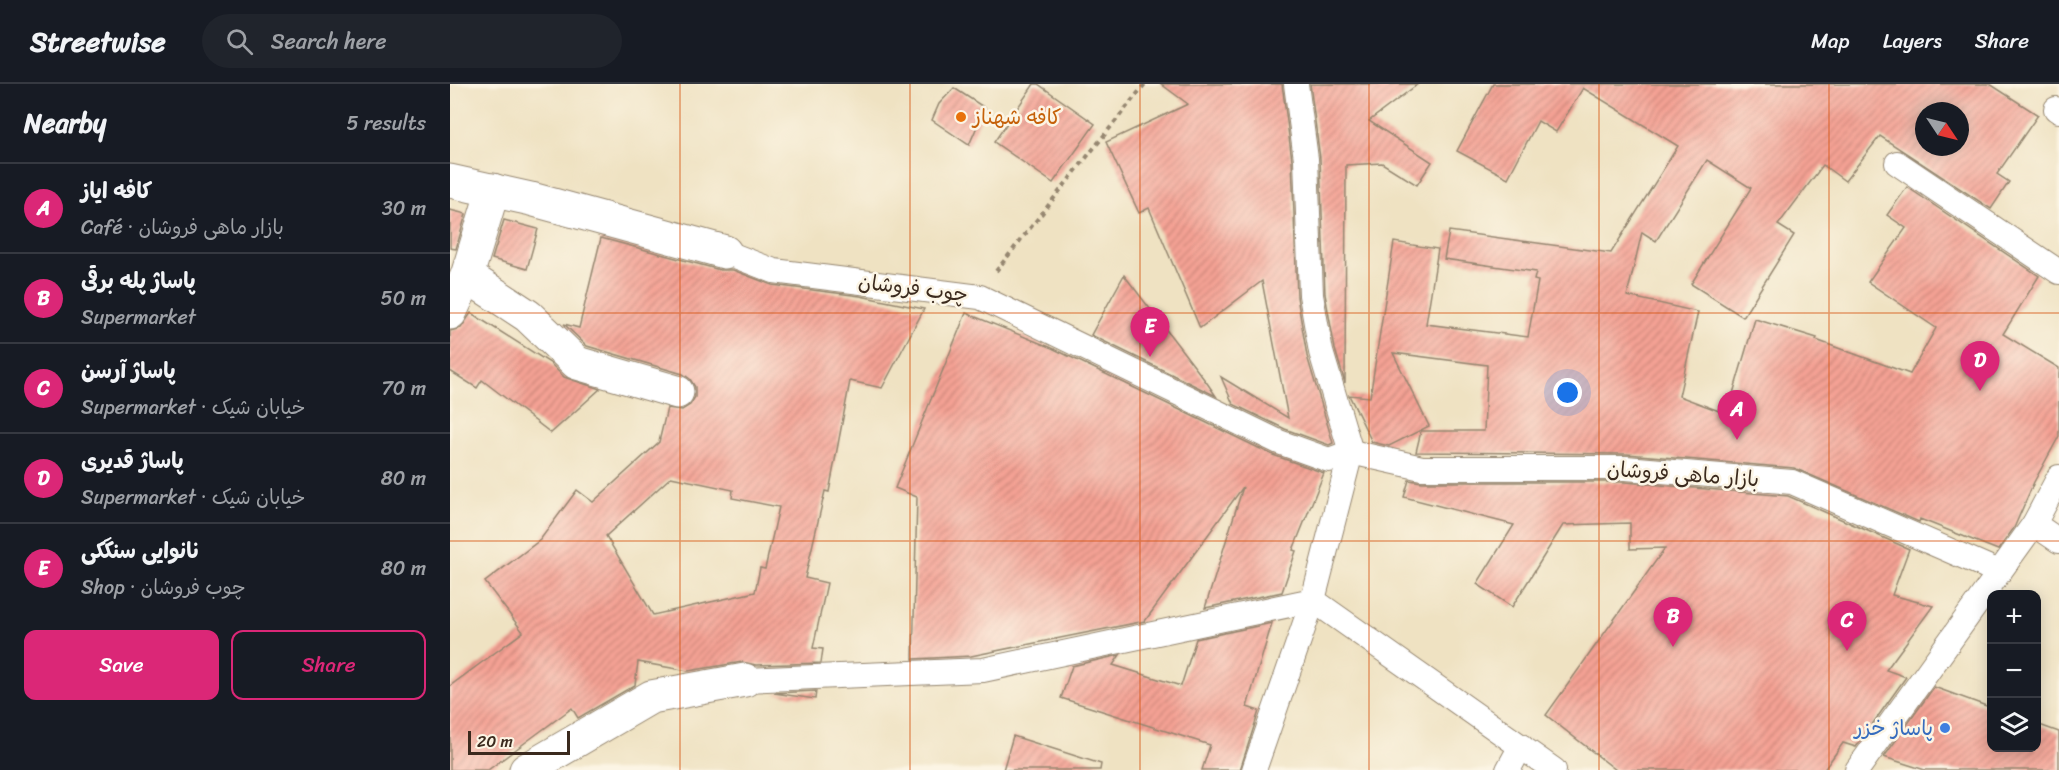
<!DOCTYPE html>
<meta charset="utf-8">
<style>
:root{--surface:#171b24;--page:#20242c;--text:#f1f3f6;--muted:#9ea1a6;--line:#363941;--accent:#db2777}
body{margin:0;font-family:Sriracha,"Playpen Sans Arabic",sans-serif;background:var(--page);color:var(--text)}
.controls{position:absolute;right:18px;bottom:18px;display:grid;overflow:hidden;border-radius:12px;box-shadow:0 3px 15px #0003}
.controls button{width:54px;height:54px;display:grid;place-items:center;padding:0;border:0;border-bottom:2px solid var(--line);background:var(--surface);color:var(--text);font:30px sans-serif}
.compass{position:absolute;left:1465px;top:18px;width:54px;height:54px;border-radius:50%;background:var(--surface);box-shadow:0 3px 15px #0003;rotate:125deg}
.scale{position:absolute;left:18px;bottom:15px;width:102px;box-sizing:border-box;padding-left:6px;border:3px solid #3b2a1e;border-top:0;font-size:16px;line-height:21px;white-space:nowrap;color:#3b2a1e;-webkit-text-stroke:4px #fcf5e5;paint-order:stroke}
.you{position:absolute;left:1118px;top:309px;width:21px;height:21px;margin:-15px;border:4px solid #fff;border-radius:50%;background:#1a73e8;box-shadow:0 0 0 9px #1a73e833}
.badge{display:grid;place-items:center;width:39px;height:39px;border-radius:50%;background:var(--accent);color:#fff;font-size:20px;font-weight:700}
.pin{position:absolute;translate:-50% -50px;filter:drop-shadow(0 2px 3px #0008)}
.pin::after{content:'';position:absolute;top:32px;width:21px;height:18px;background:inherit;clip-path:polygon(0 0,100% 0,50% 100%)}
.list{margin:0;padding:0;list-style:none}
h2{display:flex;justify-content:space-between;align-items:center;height:78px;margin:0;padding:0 24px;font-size:26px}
h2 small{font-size:20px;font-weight:400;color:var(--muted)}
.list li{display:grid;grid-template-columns:39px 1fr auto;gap:18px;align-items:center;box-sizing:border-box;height:90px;padding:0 24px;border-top:2px solid var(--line)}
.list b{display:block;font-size:22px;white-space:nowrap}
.list p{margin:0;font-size:20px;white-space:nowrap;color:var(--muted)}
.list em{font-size:20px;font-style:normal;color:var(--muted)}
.actions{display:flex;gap:12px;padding:18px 24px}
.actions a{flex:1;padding:14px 0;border:2px solid var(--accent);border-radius:12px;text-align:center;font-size:21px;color:var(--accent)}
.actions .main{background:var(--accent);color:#fff}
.icon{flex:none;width:33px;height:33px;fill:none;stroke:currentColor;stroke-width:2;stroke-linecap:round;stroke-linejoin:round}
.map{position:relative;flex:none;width:1609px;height:686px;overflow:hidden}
header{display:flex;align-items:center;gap:36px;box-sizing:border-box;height:84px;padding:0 30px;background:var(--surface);border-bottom:2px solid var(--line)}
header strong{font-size:28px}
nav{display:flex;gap:33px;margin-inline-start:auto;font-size:21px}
.search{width:420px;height:54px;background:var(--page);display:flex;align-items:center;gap:15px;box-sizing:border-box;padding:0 21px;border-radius:33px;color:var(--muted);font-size:22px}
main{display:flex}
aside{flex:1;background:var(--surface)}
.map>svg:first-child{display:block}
</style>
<header>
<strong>Streetwise</strong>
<div class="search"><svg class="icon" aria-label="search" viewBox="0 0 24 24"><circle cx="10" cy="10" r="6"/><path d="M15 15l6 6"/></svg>Search here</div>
<nav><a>Map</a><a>Layers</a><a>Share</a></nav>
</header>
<main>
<aside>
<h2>Nearby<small>5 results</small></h2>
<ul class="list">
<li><span class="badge">A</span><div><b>کافه ایاز</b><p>Café · بازار ماهی فروشان</p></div><em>30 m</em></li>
<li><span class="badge">B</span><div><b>پاساژ پله برقی</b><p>Supermarket</p></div><em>50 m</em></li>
<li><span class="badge">C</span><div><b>پاساژ آرسن</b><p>Supermarket · خیابان شیک</p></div><em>70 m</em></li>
<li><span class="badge">D</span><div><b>پاساژ قدیری</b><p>Supermarket · خیابان شیک</p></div><em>80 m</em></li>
<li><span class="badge">E</span><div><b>نانوایی سنگکی</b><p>Shop · چوب فروشان</p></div><em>80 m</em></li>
</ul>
<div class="actions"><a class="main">Save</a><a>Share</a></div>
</aside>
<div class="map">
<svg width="1609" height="686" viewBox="0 0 1609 686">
<defs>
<pattern id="building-hatch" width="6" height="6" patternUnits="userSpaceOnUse" patternTransform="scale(1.5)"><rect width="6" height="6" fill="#f5a294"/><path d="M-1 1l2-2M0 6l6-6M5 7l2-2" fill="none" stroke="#c88478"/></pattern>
</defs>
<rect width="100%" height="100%" fill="#fcf5e5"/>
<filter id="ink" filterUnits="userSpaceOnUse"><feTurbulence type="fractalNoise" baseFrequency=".0167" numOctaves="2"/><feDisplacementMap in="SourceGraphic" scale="12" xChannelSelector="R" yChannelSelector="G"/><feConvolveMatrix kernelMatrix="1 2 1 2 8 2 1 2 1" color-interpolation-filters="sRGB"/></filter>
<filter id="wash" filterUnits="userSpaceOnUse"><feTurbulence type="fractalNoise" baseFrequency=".008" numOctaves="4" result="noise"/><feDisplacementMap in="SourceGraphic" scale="24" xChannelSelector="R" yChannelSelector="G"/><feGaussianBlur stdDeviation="1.35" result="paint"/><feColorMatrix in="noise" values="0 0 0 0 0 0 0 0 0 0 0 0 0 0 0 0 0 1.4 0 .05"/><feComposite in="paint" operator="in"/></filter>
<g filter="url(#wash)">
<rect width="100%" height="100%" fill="#efe2c2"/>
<g id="blocks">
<g fill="url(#building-hatch)" fill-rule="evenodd">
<path d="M584 0H588L645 40 603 99 544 58Z"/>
<path d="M711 0H832L842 76 847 213 857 272 883 359 879 361 835 345 783 320 771 293 838 334 812 197 750 244 699 124 689 129 656 58 738 20Z"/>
<path d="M860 0H968L919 37 982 78 967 101 932 79 896 81 895 299 885 265 875 210 870 74Z"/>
<path d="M1043 0H1540L1588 31 1547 90 1559 98 1541 125 1430 52 1395 97 1373 81 1328 141 1344 151 1293 233 1241 200 1301 104 1257 76 1206 157 1192 148 1177 212 1248 228 1229 312 1277 330 1305 235 1367 254 1366 256 1460 290 1486 244 1418 198 1456 144 1437 131 1457 103 1589 192 1553 250 1609 284V352L1584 398 1564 444 1548 466 1470 435 1469 438 1344 384 1177 370 966 368 971 347H1034L1037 281 943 269 979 342 939 362 922 358 899 311 920 313 944 158 988 165 976 240 1078 253 1088 197 1084 196 1086 188 994 175 999 147 1161 169 1228 62 1133 4 1106 48 1088 37 1058 94 1007 67ZM1474 27H1510V63H1474Z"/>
<path d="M504 4 535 24 519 61 482 36 489 20Z"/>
<path d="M0 126 16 130 6 165 0 164Z"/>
<path d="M54 136 88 145 77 185 42 175Z"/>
<path d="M151 154 270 186H283L322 201 410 212 474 225 432 304 400 297 379 408 375 407 355 494 377 499 363 564 373 565 371 579 306 581 292 578 238 587 188 578 185 601 128 634 122 624 38 686H0V602L73 548 35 498 90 456 127 406 143 418 209 358 217 324 232 326 240 321 245 313V303L240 295 233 290 137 262 114 240 129 244ZM221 393 283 406 282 414 329 423 315 485 310 484 305 508 203 531 156 452Z"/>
<path d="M674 191 757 299 766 312 641 251Z"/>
<path d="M21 229 100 279 114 293 150 305 101 349 32 296 27 304 0 287V247L11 244Z"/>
<path d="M516 229 602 264 823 371 874 389 843 466 846 467 832 508 755 524 793 403 695 537 521 572 463 575 467 413 445 404Z"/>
<path d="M959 396 972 398H1175L1338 412 1459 465 1442 511 1483 522 1436 586 1456 593 1406 663 1393 659 1374 686H1166L1096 631 1215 464 1180 465V439L1113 441 1062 523 1027 500 1064 441 954 413Z"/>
<path d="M822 539 797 623 809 627 790 686H752L760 661 611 614 622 582 670 571 663 581 731 602 746 555Z"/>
<path d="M1484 603 1542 624V663H1587V640L1609 648V686H1475L1434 673Z"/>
<path d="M366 607 365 615 324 609Z"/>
<path d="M563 652 651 680 650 686H553Z"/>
</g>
</g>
</g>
<g filter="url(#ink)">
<use href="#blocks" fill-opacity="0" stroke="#958670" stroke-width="1.5"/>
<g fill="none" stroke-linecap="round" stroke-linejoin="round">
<defs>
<g id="pedestrian">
<path d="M1606 25 1609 27"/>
<path d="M1447 79 1609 188"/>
<path d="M275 168 324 187 530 213 829 358 879 376 901 368 972 384H1176L1342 398 1549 488"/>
<path d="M1584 440 1609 457"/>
<path d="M295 596 533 586 863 516 1104 686"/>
<path d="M804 686 863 516 901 368 871 268 861 211 856 75 846 0"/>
<path d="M1058 686 1071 662"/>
<path d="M1407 686 1584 440 1609 393"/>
</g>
<g id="minor">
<path d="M0 97 81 115 275 168"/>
<path d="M17 192 78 232 127 279 227 308"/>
<path d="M0 229 17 192 43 106"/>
<path d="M76 686 201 613 295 596"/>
</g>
</defs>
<use href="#pedestrian" stroke="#958670" stroke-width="26"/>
<use href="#minor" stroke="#958670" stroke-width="35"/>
<path stroke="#958670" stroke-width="4" stroke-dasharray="4.5 4.5" stroke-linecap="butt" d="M546 187 695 0"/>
<use href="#pedestrian" stroke="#fff" stroke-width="24"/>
<use href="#minor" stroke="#fff" stroke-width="33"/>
</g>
</g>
<path fill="none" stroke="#d7540e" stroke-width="1.5" stroke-opacity="0.55" d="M230 0V686M460 0V686M690 0V686M919 0V686M1149 0V686M1379 0V686M0 229H1609M0 457H1609"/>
<circle fill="#e8710a" stroke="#fcf5e5" stroke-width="2" cx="511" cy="33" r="6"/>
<circle fill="#3f7fe0" stroke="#fcf5e5" stroke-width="2" cx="1495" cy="644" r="6"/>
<g text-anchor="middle" stroke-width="5" stroke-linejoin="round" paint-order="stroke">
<g font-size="21" fill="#c56008" stroke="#fcf5e5" text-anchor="start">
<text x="523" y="40">کافه شهناز</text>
</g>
<g font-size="21" fill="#3b2a1e" stroke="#fcf5e5">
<text transform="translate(463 204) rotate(7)" y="7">چوب فروشان</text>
<text transform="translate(1233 390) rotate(4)" y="7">بازار ماهی فروشان</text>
</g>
<g font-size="21" fill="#366cbe" stroke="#fcf5e5" text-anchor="end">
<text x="1483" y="651">پاساژ خزر</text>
</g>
</g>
</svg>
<div class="controls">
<button>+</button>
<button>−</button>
<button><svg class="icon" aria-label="layers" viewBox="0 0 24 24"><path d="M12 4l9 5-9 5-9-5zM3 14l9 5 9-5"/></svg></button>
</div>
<svg class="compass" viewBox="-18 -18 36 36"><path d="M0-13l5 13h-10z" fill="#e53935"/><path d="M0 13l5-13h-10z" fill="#9ea1a6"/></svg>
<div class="scale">20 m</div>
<div class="you"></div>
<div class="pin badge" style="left:1287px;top:356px">A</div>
<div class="pin badge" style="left:1223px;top:563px">B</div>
<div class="pin badge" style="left:1397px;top:567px">C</div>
<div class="pin badge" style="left:1530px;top:307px">D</div>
<div class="pin badge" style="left:700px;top:273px">E</div>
</div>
</main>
